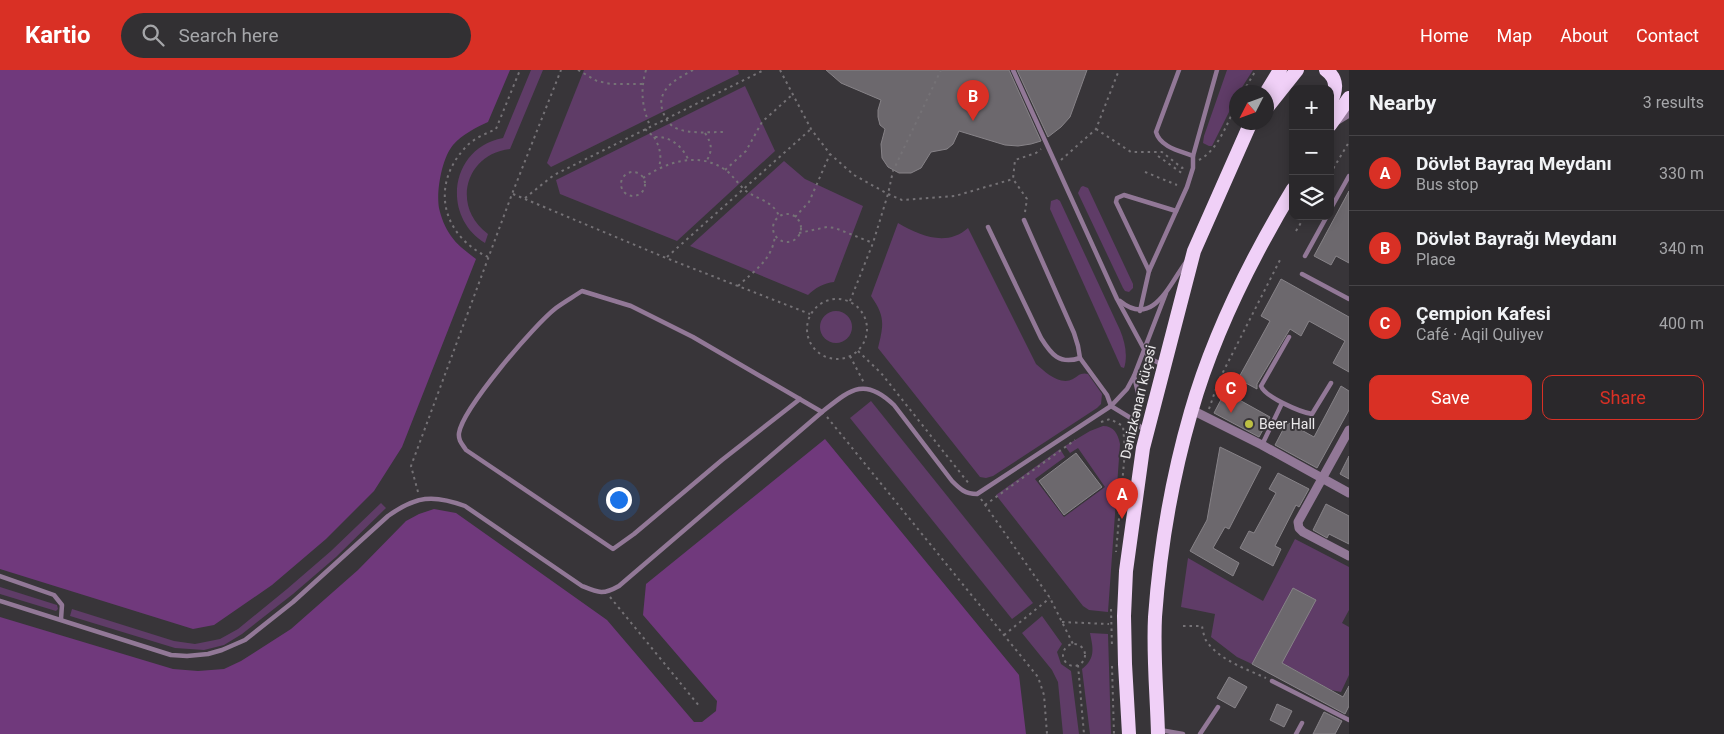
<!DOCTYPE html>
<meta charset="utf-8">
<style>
:root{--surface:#2a282b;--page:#323033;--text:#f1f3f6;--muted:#a5a6a9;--line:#464447;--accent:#d93025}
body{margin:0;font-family:Roboto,sans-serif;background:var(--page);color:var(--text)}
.controls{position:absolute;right:15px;top:15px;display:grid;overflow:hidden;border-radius:10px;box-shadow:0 2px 12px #0003}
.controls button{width:45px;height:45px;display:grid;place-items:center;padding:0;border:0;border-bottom:1px solid var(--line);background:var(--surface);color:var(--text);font:25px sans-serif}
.compass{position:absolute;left:1229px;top:15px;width:45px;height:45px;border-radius:50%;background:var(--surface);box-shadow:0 2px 12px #0003;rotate:228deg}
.you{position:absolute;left:618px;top:429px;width:18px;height:18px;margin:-12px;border:4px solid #fff;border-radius:50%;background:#1a73e8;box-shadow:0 0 0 8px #1a73e833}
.badge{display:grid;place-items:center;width:32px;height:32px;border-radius:50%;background:var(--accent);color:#fff;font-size:16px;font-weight:700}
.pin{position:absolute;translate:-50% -41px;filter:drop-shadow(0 1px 2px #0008)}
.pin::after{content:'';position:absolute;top:26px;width:18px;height:15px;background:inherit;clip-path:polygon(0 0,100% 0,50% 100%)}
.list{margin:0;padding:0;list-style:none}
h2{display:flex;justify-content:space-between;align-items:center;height:65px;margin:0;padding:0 20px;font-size:21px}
h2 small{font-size:16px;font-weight:400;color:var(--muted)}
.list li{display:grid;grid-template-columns:32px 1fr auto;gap:15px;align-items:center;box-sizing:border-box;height:75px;padding:0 20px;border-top:1px solid var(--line)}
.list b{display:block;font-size:19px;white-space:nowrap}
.list p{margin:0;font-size:16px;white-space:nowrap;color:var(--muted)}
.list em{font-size:16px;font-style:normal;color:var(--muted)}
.actions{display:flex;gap:10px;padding:15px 20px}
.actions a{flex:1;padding:11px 0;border:1px solid var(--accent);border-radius:10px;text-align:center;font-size:18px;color:var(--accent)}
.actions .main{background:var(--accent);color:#fff}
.icon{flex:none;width:28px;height:28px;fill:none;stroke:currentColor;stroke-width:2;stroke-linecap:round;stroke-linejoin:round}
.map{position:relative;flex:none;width:1349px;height:664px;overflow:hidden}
header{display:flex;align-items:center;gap:30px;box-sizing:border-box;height:70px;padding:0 25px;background:var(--accent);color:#fff}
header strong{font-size:24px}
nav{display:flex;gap:28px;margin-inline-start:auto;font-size:18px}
.search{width:350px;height:45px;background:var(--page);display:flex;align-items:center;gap:12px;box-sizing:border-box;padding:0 18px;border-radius:28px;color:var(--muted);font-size:19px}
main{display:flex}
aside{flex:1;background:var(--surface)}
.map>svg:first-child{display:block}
</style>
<header>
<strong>Kartio</strong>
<div class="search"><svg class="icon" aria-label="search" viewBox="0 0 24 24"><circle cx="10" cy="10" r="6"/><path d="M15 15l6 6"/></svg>Search here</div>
<nav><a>Home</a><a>Map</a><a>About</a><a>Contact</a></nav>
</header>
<main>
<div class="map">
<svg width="1349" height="664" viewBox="0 0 1349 664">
<rect width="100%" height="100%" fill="#383539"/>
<g fill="#5f3c67">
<path d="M531 0H543L510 79C465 84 451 137 488 164L485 173C441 146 450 78 503 68Z"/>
<path d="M584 0H738L739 4 551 97 547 93Z"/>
<path d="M1227 0H1253L1239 22H1236V28L1212 76H1209L1203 73 1204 66Z"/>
<path d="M745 16 775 81 677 171 560 124 556 110Z"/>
<path d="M784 91 805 109 863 136 834 212C824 213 815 218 808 225L690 176Z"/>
<path d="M1083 116 1088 118 1133 214V218L1129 222 1125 221 1123 218 1078 123 1081 117Z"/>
<path d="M1057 129 1060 131 1120 260C1125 272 1128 286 1124 298L1121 297 1050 139 1051 131Z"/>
<path d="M898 153C920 166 947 177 968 158L1036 294C1045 302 1060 316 1073 309 1078 306 1081 302 1088 304L1102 324 1101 334 1097 338 993 406 986 408 980 407 878 278C884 254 885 246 871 226Z"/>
<circle cx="836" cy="257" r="16"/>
<path d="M871 331 1033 533 1012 549 850 348Z"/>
<path d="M1103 356C1114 356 1118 364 1120 374L1108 542 1089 540 1083 536 996 425 1060 379 1065 387 1035 409 1064 447 1105 417 1078 378 1070 383 1065 376 1090 361Z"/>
<path d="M381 433 386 438 336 487 293 524 242 564 224 575 204 580 175 578 70 546 72 539 174 571 195 574 220 569 238 559 287 519 331 481Z"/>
<path d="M1295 469 1349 497V540L1342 553 1349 557V605L1341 622 1331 620 1282 593 1293 518 1252 594 1237 587 1211 567 1215 544 1181 537 1188 488 1263 531Z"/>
<path d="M0 517 57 535 58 539 56 541 0 524Z"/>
<path d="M1042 546 1062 574 1057 582 1061 594 1071 601 1079 664H1063L1058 612 1052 600 1022 563Z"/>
<path d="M1090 563 1108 564 1111 664H1090L1082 599C1096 588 1093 578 1090 563Z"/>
</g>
<g fill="#70397c">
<path d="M0 0H510L488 52C475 58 463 64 453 75 442 88 436 121 439 138 441 147 445 158 451 166 458 176 467 182 476 189L402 377 374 421 326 469 272 515 214 555 193 559 0 499Z"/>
<path d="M825 369 1019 605 1026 664H0V547L173 599 198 601 224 599 241 591 291 559 358 500 406 451 419 444 434 439 456 443 607 550 694 652H702L716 641 717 631 643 545 646 514Z"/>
</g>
<g fill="#6c686d" stroke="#878388">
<path d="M826 0H1009L1041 71 1031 74 1018 76 1005 75 959 61 953 74 947 79 931 82 921 98 911 103H899L888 97 882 88 881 74 885 59 880 55 878 47V40L881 30 841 13Z"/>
<path d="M1017 0H1087L1070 47 1061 57 1048 67Z"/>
<path d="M1349 121V193L1336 186 1331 195 1314 186Z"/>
<path d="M1281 209 1349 247V302L1333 293 1345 271 1309 251 1301 266 1290 259 1257 314V319L1238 309 1270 251 1261 246Z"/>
<path d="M1341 316 1349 321V340L1317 398 1275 375 1287 352 1314 367Z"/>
<path d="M1225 322 1270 347 1259 367 1214 343Z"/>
<path d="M1220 377 1261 397 1229 459 1225 457 1213 478 1239 493 1233 506 1190 481 1207 450Z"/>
<path d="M1076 383 1102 417 1064 445 1039 411Z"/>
<path d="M1349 386V409L1340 404Z"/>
<path d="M1278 403 1309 419 1299 437 1296 435 1275 476 1281 479 1273 496 1240 478 1249 461 1254 463 1276 423 1269 419Z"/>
<path d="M1326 434 1349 446V474L1329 464 1327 468 1313 460Z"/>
<path d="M1293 518 1316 530 1282 593 1343 627 1349 616V636L1345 644 1252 594Z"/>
<path d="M1229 607 1247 617 1235 638 1217 628Z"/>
<path d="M1277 634 1292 641 1284 657 1270 650Z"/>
<path d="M1324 642 1342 651 1335 664H1313Z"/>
</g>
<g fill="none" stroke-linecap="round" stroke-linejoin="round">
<g stroke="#757276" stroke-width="2" stroke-dasharray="2.5 4" stroke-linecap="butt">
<path d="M578 0 597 11 611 14H642"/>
<path d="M646 0C640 21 642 36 650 56"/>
<path d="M693 0C676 9 655 20 663 42 666 50 670 56 678 59 692 64 709 62 724 62"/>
<path d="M780 0 811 59 830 84 854 105 888 124 902 130 955 126 1013 109"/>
<path d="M1243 22 1256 0"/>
<path d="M645 59 654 67C670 66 681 75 688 89"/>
<path d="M1096 59 1131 82H1162L1182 98 1186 96"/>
<path d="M705 63C712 74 713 80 706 92"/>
<path d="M654 67C660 77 662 86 659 97"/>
<path d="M1158 86 1183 104"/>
<path d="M1061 90 1096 59 1119 0"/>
<path d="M1199 90C1218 80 1227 54 1236 35"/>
<path d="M725 100 746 81 762 52 793 24"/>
<path d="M1145 102 1177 115"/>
<circle cx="633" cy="114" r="12"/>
<path d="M1330 104 1349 72"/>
<path d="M643 108C668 91 700 81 727 101 734 107 739 115 746 121 758 130 772 130 779 146"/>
<path d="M513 124 666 188 810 244"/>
<path d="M525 128 554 105 764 0"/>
<path d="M1025 142 1027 129 1013 109 1015 90 1036 83 1041 79"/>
<circle cx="787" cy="158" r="14"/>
<path d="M795 147 809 132 830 84"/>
<path d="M1296 161 1305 146"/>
<path d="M799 163 827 157 835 158 873 173"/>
<path d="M488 187C443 166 430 117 464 79 472 69 485 64 496 59L520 0"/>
<path d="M667 187 811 59"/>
<path d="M738 216C755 200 772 190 775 166"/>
<circle cx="837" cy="259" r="30"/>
<path d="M850 231 873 173 888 124 893 101 941 0"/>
<path d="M858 281 881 303 970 415"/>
<path d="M850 286 864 313"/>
<path d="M1209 339 1219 310 1281 188"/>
<path d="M827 347 1038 607 1044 625 1047 664"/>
<path d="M1101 352 1110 349 1123 356 1125 381 1116 482"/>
<path d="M418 422 411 396 512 124 561 0"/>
<path d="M981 429 1050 528 1073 574"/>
<path d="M985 435 1075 370"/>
<path d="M610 527 700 637"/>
<path d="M1111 539 1112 577"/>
<path d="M1062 552 1109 554"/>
<path d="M1183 556H1202C1203 561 1204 568 1207 572 1220 590 1246 599 1266 608"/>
<path d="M1004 565 1050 528"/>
<circle cx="1074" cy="585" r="11"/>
<path d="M1078 595 1084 664"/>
<path d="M1112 596 1114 664"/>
</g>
<g stroke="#927897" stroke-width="4.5">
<path d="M1013 0 1117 229 1144 279 1149 288 1163 295"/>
<path d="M1179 0 1156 62C1160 77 1180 81 1193 86"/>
<path d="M1330 140 1349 106"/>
<path d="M1024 150 1074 263 1078 276 1080 288 1107 325 1111 336 1129 347 1144 360"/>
<path d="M988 157 1041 268C1051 284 1059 295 1080 288"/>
<path d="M1305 186 1327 146"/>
<path d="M1149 201 1116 132 1117 128 1124 125 1176 141"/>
<path d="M1302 204 1349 229"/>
<path d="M1120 231C1153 258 1169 215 1186 192"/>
<path d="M1140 241 1149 201 1187 117 1193 98V86L1217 0"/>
<path d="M1289 267 1261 316C1265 327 1300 342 1312 344L1331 313"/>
<path d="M800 329 722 390 634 464 613 479 466 380C462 374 458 370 459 363 463 338 534 255 556 238 564 232 573 227 582 221L631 236 693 267 822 342C850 320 864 306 894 335L952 411C960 419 965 424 977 424L1111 336 1127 319 1134 306"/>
<path d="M1135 352 1139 327 1134 306 1166 223"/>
<path d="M1262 375 1282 333"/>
<path d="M0 506 54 525 62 535 61 549"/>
<path d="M0 531 171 585 187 586 208 584 222 580 245 570 293 532 388 446C416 426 433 424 465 436L582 516C599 523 603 525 619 516L822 342"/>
<path d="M1272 611 1349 650"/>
<path d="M1160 660 1183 664"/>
<path d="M1200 664 1218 637"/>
<path d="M1296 664 1302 653"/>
</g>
<g stroke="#927897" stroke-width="9">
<path d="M1336 51 1349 43"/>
<path d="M1192 340 1262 375 1349 423"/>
<path d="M1349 360 1298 452 1299 458 1303 462 1349 486"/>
</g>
<g stroke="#f0d0f7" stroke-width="14">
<path d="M1326 0C1339 10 1336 21 1330 34"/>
<path d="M1266 23 1280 0"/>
<path d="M1266 39 1297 0"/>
<path d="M1330 55 1349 28"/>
<path d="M1129 664 1125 594 1124 546 1126 501 1143 378 1194 181 1251 52"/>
<path d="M1158 664C1157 625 1153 586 1155 547 1160 478 1172 408 1191 342 1213 265 1252 187 1293 119"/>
</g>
</g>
<circle fill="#bdbf43" stroke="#383539" stroke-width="2" cx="1249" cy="354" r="5"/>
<g text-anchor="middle" stroke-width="4" stroke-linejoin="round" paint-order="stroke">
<g font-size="14" fill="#eceaec" stroke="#383539">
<text transform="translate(1138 332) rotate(-77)" y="5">Dənizkənarı küçəsi</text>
</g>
<g font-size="14" fill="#eceaec" stroke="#383539" text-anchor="start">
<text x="1259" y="359">Beer Hall</text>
</g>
</g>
</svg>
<div class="controls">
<button>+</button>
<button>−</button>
<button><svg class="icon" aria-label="layers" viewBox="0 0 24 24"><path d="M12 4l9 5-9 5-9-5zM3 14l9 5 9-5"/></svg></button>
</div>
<svg class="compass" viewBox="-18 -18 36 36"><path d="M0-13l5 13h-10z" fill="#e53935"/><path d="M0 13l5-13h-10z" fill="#a5a6a9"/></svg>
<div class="you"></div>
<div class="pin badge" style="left:1122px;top:449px">A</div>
<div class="pin badge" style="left:973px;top:51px">B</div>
<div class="pin badge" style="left:1231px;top:343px">C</div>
</div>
<aside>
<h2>Nearby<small>3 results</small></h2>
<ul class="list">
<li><span class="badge">A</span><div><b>Dövlət Bayraq Meydanı</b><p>Bus stop</p></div><em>330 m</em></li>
<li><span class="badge">B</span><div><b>Dövlət Bayrağı Meydanı</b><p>Place</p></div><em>340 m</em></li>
<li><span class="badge">C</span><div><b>Çempion Kafesi</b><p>Café · Aqil Quliyev</p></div><em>400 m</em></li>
</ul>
<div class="actions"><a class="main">Save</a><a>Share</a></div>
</aside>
</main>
